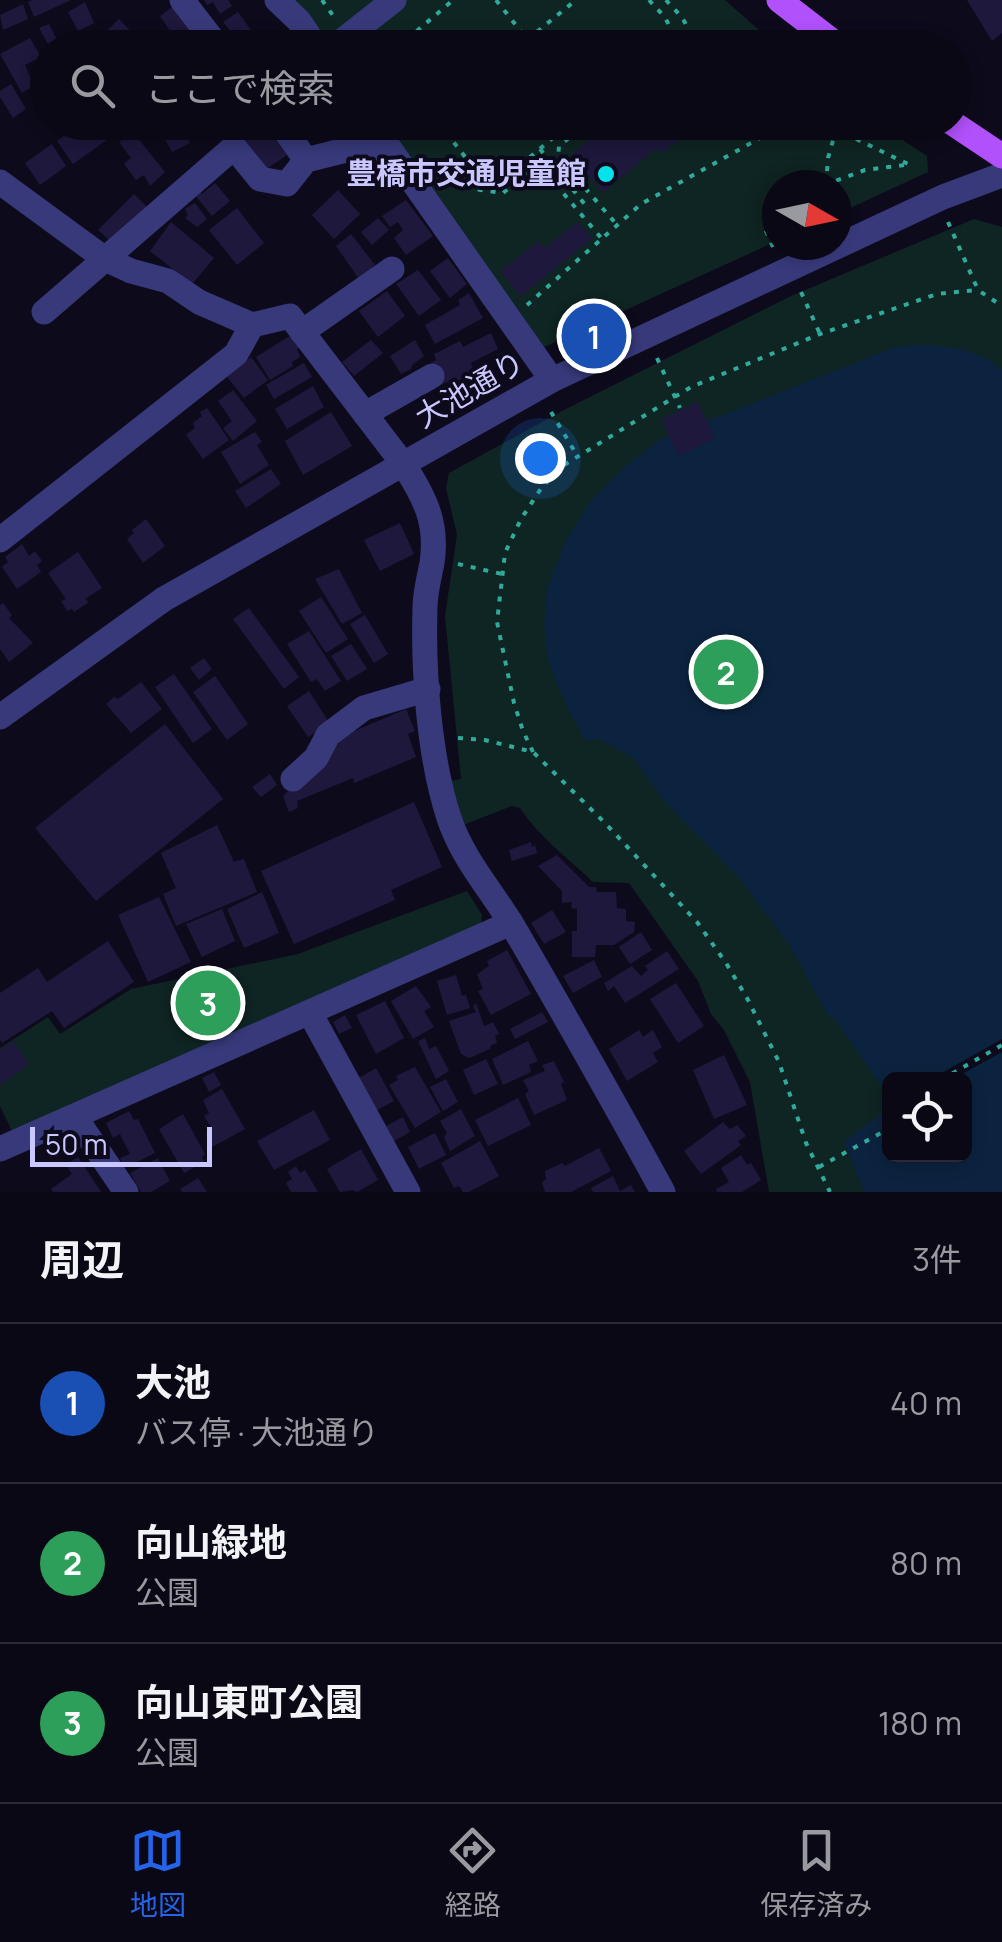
<!DOCTYPE html>
<html lang="ja">
<meta charset="utf-8">
<style>
:root{--surface:#0a0814;--page:#181622;--text:#f1f3f6;--muted:#999aa0;--line:#2a2934;--accent:#2563eb}
body{margin:0;font-family:Manrope,"Noto Sans JP",sans-serif;background:var(--page);color:var(--text)}
.controls{position:absolute;right:30px;bottom:30px;display:grid;overflow:hidden;border-radius:15px;box-shadow:0 5px 15px #0003}
.controls button{width:90px;height:90px;display:grid;place-items:center;padding:0;border:0;border-bottom:2px solid var(--line);background:var(--surface);color:var(--text);font:50px sans-serif}
.compass{position:absolute;left:762px;top:170px;width:90px;height:90px;border-radius:50%;background:var(--surface);box-shadow:0 5px 15px #0003;rotate:99deg}
.scale{position:absolute;left:30px;bottom:25px;width:182px;box-sizing:border-box;padding-left:10px;border:5px solid #cac7fe;border-top:0;font-size:28px;line-height:35px;white-space:nowrap;color:#cac7fe;-webkit-text-stroke:8px #0d0b1b;paint-order:stroke}
.you{position:absolute;left:540px;top:458px;width:35px;height:35px;margin:-25px;border:8px solid #fff;border-radius:50%;background:#1a73e8;box-shadow:0 0 0 15px #1a73e833}
.badge{display:grid;place-items:center;width:65px;height:65px;border-radius:50%;background:var(--accent);color:#fff;font-size:32px;font-weight:700}
.pin{position:absolute;translate:-50% -50%;border:5px solid #fff;box-shadow:0 2px 10px #0006}
.list{margin:0;padding:0;list-style:none}
h2{display:flex;justify-content:space-between;align-items:center;height:130px;margin:0;padding:0 40px;font-size:42px}
h2 small{font-size:32px;font-weight:400;color:var(--muted)}
.list li{display:grid;grid-template-columns:65px 1fr auto;gap:30px;align-items:center;box-sizing:border-box;height:160px;padding:0 40px;border-top:2px solid var(--line)}
.list b{display:block;font-size:38px;white-space:nowrap}
.list p{margin:0;font-size:32px;white-space:nowrap;color:var(--muted)}
.list em{font-size:32px;font-style:normal;color:var(--muted)}
.icon{flex:none;width:55px;height:55px;fill:none;stroke:currentColor;stroke-width:2;stroke-linecap:round;stroke-linejoin:round}
.map{position:relative;flex:none;width:1002px;height:1192px;overflow:hidden}
.search{position:absolute;background:var(--surface);box-shadow:0 5px 15px #0003;left:30px;right:30px;top:30px;height:110px;display:flex;align-items:center;gap:25px;box-sizing:border-box;padding:0 35px;border-radius:55px;color:var(--muted);font-size:38px}
.sheet{height:610px;background:var(--surface)}
nav{display:flex;justify-content:space-around;align-items:center;box-sizing:border-box;height:140px;border-top:2px solid var(--line);background:var(--surface);font-size:28px;color:var(--muted)}
nav a{display:grid;justify-items:center;gap:5px}
nav .on{color:var(--accent)}
.map>svg:first-child{display:block}
</style>
<div class="map">
<svg width="1002" height="1192" viewBox="0 0 1002 1192">
<rect width="100%" height="100%" fill="#0d0b1b"/>
<g fill="#0f2523" fill-rule="evenodd">
<path d="M290 0H725L778 47H328Z"/>
<path d="M381 123H877L927 156 928 172 837 214V185H777V241L542 348Z"/>
<path d="M974 219 1002 227V1192H769L750 1082 724 1030 711 1014 698 981 629 883 593 882C568 858 539 837 520 808L512 806 463 825 451 781 461 779 445 616 457 535 446 488 449 473 564 410 791 296ZM890 1080H964V1154H890Z"/>
<path d="M467 891 482 915 481 925 12 1131 0 1106V1048L48 1017 60 1034 131 989 298 954Z"/>
</g>
<path fill="#0c233f" d="M917 345C947 345 980 349 1002 370V1192H865C856 1175 852 1158 844 1141L886 1111 889 1104 890 1154H964V1080H890L889 1097 837 1022 828 1015 788 943 739 878 665 802 634 759 600 739 584 740 561 694 547 657 544 624 547 589 565 542 589 503 626 466 659 440 893 348Z"/>
<path fill="#0d0b1b" d="M1002 1039V1052L953 1079H931Z"/>
<g fill="#1d183c">
<path d="M32 0H71L34 17 28 2Z"/>
<path d="M204 0H228L232 6 220 14 213 2 207 5Z"/>
<path d="M967 0H1002V33L992 41Z"/>
<path d="M85 2 94 23 78 31 68 12Z"/>
<path d="M23 4 28 19 3 30 0 15Z"/>
<path d="M175 5 201 40 190 48H182L160 16Z"/>
<path d="M238 12 256 37 244 48 223 22Z"/>
<path d="M119 19 141 42 135 48H89Z"/>
<path d="M49 24 57 40 48 44 39 28Z"/>
<path d="M30 38 41 57 25 65 34 86 22 93 0 54Z"/>
<path d="M11 84 26 109 13 118 0 97V91Z"/>
<path d="M78 122H101L111 137 73 164 57 141 79 125Z"/>
<path d="M158 122H178L190 143 172 152 159 129 160 127Z"/>
<path d="M319 122H356L358 125 332 143Z"/>
<path d="M610 122H700L672 146 671 144 666 152 654 150 603 193 571 155Z"/>
<path d="M264 124 287 155 265 170 243 139Z"/>
<path d="M133 132 165 172 150 186 144 175 136 180 124 164 131 158 119 142Z"/>
<path d="M52 144 66 166 40 185 25 163Z"/>
<path d="M215 183 230 201 212 216 194 194 199 190 202 194Z"/>
<path d="M338 190 360 214 334 239 312 215Z"/>
<path d="M134 194 150 210 116 246 98 230Z"/>
<path d="M406 200 433 236 406 255 394 238 403 230 398 222 390 227 382 216Z"/>
<path d="M195 203 207 219 197 227 185 218 188 215 185 209Z"/>
<path d="M237 208 264 243 237 265 209 230Z"/>
<path d="M378 218 389 230 372 245 361 232Z"/>
<path d="M171 222 214 258 192 284 150 251Z"/>
<path d="M578 222 592 239 520 296 500 271 539 241 544 249Z"/>
<path d="M351 234 375 265 359 279 336 246Z"/>
<path d="M448 258 467 284 450 298 430 271Z"/>
<path d="M418 270 441 300 419 316 396 284Z"/>
<path d="M387 291 405 316 378 337 359 311Z"/>
<path d="M469 293 483 318 435 344 425 325 460 305 458 300Z"/>
<path d="M491 333 498 349 471 363 474 372 450 386 448 382 441 384 431 363 436 360 434 354 460 341 463 347Z"/>
<path d="M293 334 300 348 297 349 300 357 292 362 293 366 270 380 256 357Z"/>
<path d="M371 340 383 353 354 376 342 362Z"/>
<path d="M415 340 424 356 412 365 411 369 401 374 390 356Z"/>
<path d="M251 357 268 380 244 398 227 377Z"/>
<path d="M304 363 312 377 274 399 266 385 271 382 273 386 271 382Z"/>
<path d="M313 386 324 407 287 429 275 409Z"/>
<path d="M233 390 257 421 233 441 223 428 232 421 218 401Z"/>
<path d="M698 402 715 439 678 456 661 419Z"/>
<path d="M207 408 229 440 203 459 186 435 195 428 193 423 202 416 200 412Z"/>
<path d="M331 412 352 446 303 475 285 441Z"/>
<path d="M255 432 262 442 257 445 269 465 240 484 221 452Z"/>
<path d="M271 469 281 484 246 508 235 491Z"/>
<path d="M146 519 165 546 143 563 127 539 134 533 132 530Z"/>
<path d="M400 523 414 554 380 571 364 540Z"/>
<path d="M22 544 29 556 35 551 42 561 37 565 41 572 17 589 2 567 8 562 5 557Z"/>
<path d="M78 552 102 588 85 599 89 602 74 612 72 609 67 611 61 601 66 599 48 573Z"/>
<path d="M339 569 362 613 342 624 315 579Z"/>
<path d="M321 597 348 639 326 653 299 611Z"/>
<path d="M3 603 12 615 9 618 33 643 9 662 0 649V605Z"/>
<path d="M249 608 299 677 284 689 233 619Z"/>
<path d="M365 615 388 654 374 663 350 624Z"/>
<path d="M309 631 341 681 325 691 317 679 311 682 287 644Z"/>
<path d="M351 644 367 669 347 681 331 656Z"/>
<path d="M204 658 212 669 199 680 190 668Z"/>
<path d="M174 674 212 729 193 743 155 687Z"/>
<path d="M215 676 248 724 227 740 193 692Z"/>
<path d="M141 682 162 709 131 733 106 704 114 697 118 699Z"/>
<path d="M309 691 330 724 308 737 287 706Z"/>
<path d="M406 709 415 731 408 734 416 757 354 783 353 778 297 801 298 808 289 812 283 796 339 743 338 738Z"/>
<path d="M165 724 223 799 96 901 35 828Z"/>
<path d="M270 774 277 785 261 797 252 787Z"/>
<path d="M414 802 442 867 391 890 395 900 294 944 261 871Z"/>
<path d="M217 825 234 862 244 859 257 892 176 926 163 894 176 888 161 853Z"/>
<path d="M531 842 532 847 535 845 537 853 512 861 509 850Z"/>
<path d="M557 855 589 887H596L597 892H616L617 908 626 909V921L635 922 634 932 614 945H596L595 957H572V931H577V909L571 908 572 902 562 903V891L538 866Z"/>
<path d="M262 892 279 933 244 948 227 909Z"/>
<path d="M159 897 191 962 148 982 118 915Z"/>
<path d="M222 909 235 941 202 957 186 924Z"/>
<path d="M552 910 566 932 544 944 531 923Z"/>
<path d="M641 932 652 950 630 964 619 947Z"/>
<path d="M108 941 134 982 64 1028 52 1011 2 1043 0 1040V993L38 968 47 982Z"/>
<path d="M507 950 531 994 491 1015 478 991 483 989 477 974 489 966 487 961Z"/>
<path d="M667 951 679 969 625 1003 614 986 608 991 604 983 632 966 641 976 648 970 645 966Z"/>
<path d="M594 960 602 977 573 993 563 976Z"/>
<path d="M456 975 462 996 466 995 470 1008 447 1015 437 981Z"/>
<path d="M676 983 704 1026 678 1043 650 999Z"/>
<path d="M416 986 431 1007 424 1011 434 1027 413 1039 391 1001Z"/>
<path d="M385 1001 404 1038 376 1054 356 1015Z"/>
<path d="M476 1003 484 1026 493 1022 499 1034 495 1036 497 1043 491 1045 490 1049 469 1058 461 1054 449 1021 476 1012 473 1006Z"/>
<path d="M542 1012 548 1022 515 1039 510 1029Z"/>
<path d="M345 1015 352 1028 339 1034 333 1022Z"/>
<path d="M639 1030 643 1037 653 1030 662 1047 653 1053 658 1062 627 1081 609 1049Z"/>
<path d="M425 1038 429 1049 436 1046 449 1071 436 1079 418 1041Z"/>
<path d="M13 1041 29 1064 0 1085V1050Z"/>
<path d="M528 1041 538 1061 529 1065 531 1072 503 1085 492 1059Z"/>
<path d="M724 1055 747 1105 714 1119 693 1070Z"/>
<path d="M486 1059 498 1084 474 1095 463 1070Z"/>
<path d="M554 1061 564 1082 561 1084 567 1100 534 1115 525 1094 529 1091 523 1080 545 1071 542 1065Z"/>
<path d="M415 1067 441 1112 415 1128 389 1085 398 1080 396 1076Z"/>
<path d="M376 1068 394 1101 377 1110 359 1078Z"/>
<path d="M214 1072 221 1085 209 1092 202 1078Z"/>
<path d="M446 1079 458 1102 443 1111 430 1087Z"/>
<path d="M222 1089 245 1129 212 1147 206 1134 212 1129 204 1116 209 1113 203 1100Z"/>
<path d="M518 1098 531 1125 488 1146 475 1120Z"/>
<path d="M461 1109 475 1136 450 1151 444 1137 447 1133 440 1121Z"/>
<path d="M314 1110 330 1140 274 1170 257 1141Z"/>
<path d="M129 1111 134 1120 138 1119 155 1153 125 1168 120 1158 130 1154 120 1134 113 1138 106 1123Z"/>
<path d="M183 1114 205 1154 202 1157 204 1162 184 1173 159 1129Z"/>
<path d="M403 1117 410 1132 394 1141 386 1126Z"/>
<path d="M723 1122 730 1129 737 1125 746 1136 738 1141 741 1145 701 1174 684 1151Z"/>
<path d="M435 1133 446 1155 419 1169 408 1147Z"/>
<path d="M480 1141 499 1176 469 1192H463L459 1186 454 1188 441 1163Z"/>
<path d="M599 1148 611 1171 571 1192H545L542 1183 546 1179 545 1171 562 1163 565 1166Z"/>
<path d="M361 1149 378 1180 357 1192 353 1190 340 1192 327 1169Z"/>
<path d="M741 1155 747 1165 751 1163 761 1180 742 1192H717L716 1189 729 1182 721 1168Z"/>
<path d="M78 1157 101 1192H53L51 1189 72 1174 66 1165Z"/>
<path d="M158 1158 170 1181 151 1192H141L130 1173Z"/>
<path d="M296 1166 300 1173 305 1170 318 1192H291L286 1183 292 1179 288 1172Z"/>
<path d="M613 1176 620 1191 631 1185 635 1192H593L591 1188Z"/>
<path d="M198 1178 207 1192H182L180 1189Z"/>
</g>
<g fill="none" stroke-linecap="round" stroke-linejoin="round">
<g stroke="#2faa9b" stroke-width="4" stroke-dasharray="5 8" stroke-linecap="butt">
<path d="M322 0 334 17"/>
<path d="M496 0 534 48"/>
<path d="M649 0C663 16 681 28 660 48"/>
<path d="M666 0C679 15 698 28 681 48"/>
<path d="M397 48 453 0"/>
<path d="M517 48 576 0"/>
<path d="M438 122 483 180 499 183 572 122"/>
<path d="M589 122 559 146 558 157 618 226"/>
<path d="M821 122 910 165"/>
<path d="M540 149 587 207"/>
<path d="M444 162 452 157 474 189 503 193 528 171 547 174 602 239"/>
<path d="M435 167 436 166 448 182 455 177 444 162"/>
<path d="M826 184 828 158 836 130"/>
<path d="M824 185 865 170 905 165"/>
<path d="M948 222 978 290 1002 306"/>
<path d="M773 247 765 229 777 211"/>
<path d="M801 292 820 334"/>
<path d="M527 305 641 204 789 122"/>
<path d="M657 358 680 408"/>
<path d="M551 412 578 457"/>
<path d="M458 564 502 574"/>
<path d="M458 738 485 740 533 752 607 825 697 922 726 963 747 998 779 1062 806 1143 830 1192"/>
<path d="M533 752 523 731 514 703 497 622 505 553 521 519 542 487 564 465 691 387 820 334 937 294 978 290"/>
<path d="M941 1080 1002 1045"/>
<path d="M819 1167 890 1128"/>
</g>
<g stroke="#37397a" stroke-width="25">
<path d="M182 0 219 48"/>
<path d="M277 0 299 21 317 48"/>
<path d="M333 48 394 0"/>
<path d="M279 122 306 160"/>
<path d="M371 122 552 380"/>
<path d="M0 182 105 259 131 271 168 281 199 302 252 325 290 316 404 465C425 498 438 523 432 563 429 578 425 593 425 608 423 672 429 757 449 818 463 860 492 891 514 928 565 1016 615 1104 663 1192"/>
<path d="M44 312 234 147 260 179 287 184 306 160 366 145 391 151"/>
<path d="M302 332 392 269"/>
<path d="M365 414 432 376"/>
<path d="M0 540 236 354 252 325"/>
<path d="M0 717 164 599 552 380 943 197 1002 175"/>
<path d="M293 779 316 758 328 735 364 708 428 689"/>
<path d="M310 1013 408 1192"/>
<path d="M75 1117 126 1192"/>
<path d="M0 1149 511 923"/>
</g>
<g stroke="#b151fb" stroke-width="25">
<path d="M779 0 841 48"/>
<path d="M951 122 1002 156"/>
</g>
</g>
<circle fill="#06e2eb" stroke="#0d0b1b" stroke-width="4" cx="606" cy="174" r="10"/>
<g text-anchor="middle" stroke-width="8" stroke-linejoin="round" paint-order="stroke">
<g font-size="30" font-weight="bold" fill="#cac7fe" stroke="#0d0b1b" text-anchor="end">
<text x="586" y="184">豊橋市交通児童館</text>
</g>
<g font-size="30" fill="#cac7fe" stroke="#0d0b1b">
<text transform="translate(470 390) rotate(-30)" y="10">大池通り</text>
</g>
</g>
</svg>
<div class="controls">
<button><svg class="icon" aria-label="locate" viewBox="0 0 24 24"><circle cx="12" cy="12" r="6"/><path d="M12 2v4M12 18v4M2 12h4M18 12h4"/></svg></button>
</div>
<svg class="compass" viewBox="-18 -18 36 36"><path d="M0-13l5 13h-10z" fill="#e53935"/><path d="M0 13l5-13h-10z" fill="#999aa0"/></svg>
<div class="scale">50 m</div>
<div class="you"></div>
<div class="pin badge" style="left:594px;top:336px;background:#1a4fb4">1</div>
<div class="pin badge" style="left:726px;top:672px;background:#2e9e5b">2</div>
<div class="pin badge" style="left:208px;top:1003px;background:#2e9e5b">3</div>
<div class="search"><svg class="icon" aria-label="search" viewBox="0 0 24 24"><circle cx="10" cy="10" r="6"/><path d="M15 15l6 6"/></svg>ここで検索</div>
</div>
<section class="sheet">
<h2>周辺<small>3件</small></h2>
<ul class="list">
<li><span class="badge" style="background:#1a4fb4">1</span><div><b>大池</b><p>バス停 · 大池通り</p></div><em>40 m</em></li>
<li><span class="badge" style="background:#2e9e5b">2</span><div><b>向山緑地</b><p>公園</p></div><em>80 m</em></li>
<li><span class="badge" style="background:#2e9e5b">3</span><div><b>向山東町公園</b><p>公園</p></div><em>180 m</em></li>
</ul>
</section>
<nav>
<a class="on"><svg class="icon" aria-label="map" viewBox="0 0 24 24"><path d="M3 6l6-2 6 2 6-2v14l-6 2-6-2-6 2zM9 4v14M15 6v14"/></svg>地図</a>
<a><svg class="icon" aria-label="directions" viewBox="0 0 24 24"><path d="M12 3l9 9-9 9-9-9zM9 14v-3h6M13 9l2 2-2 2"/></svg>経路</a>
<a><svg class="icon" aria-label="saved" viewBox="0 0 24 24"><path d="M7 4h10v16l-5-4-5 4z"/></svg>保存済み</a>
</nav>
